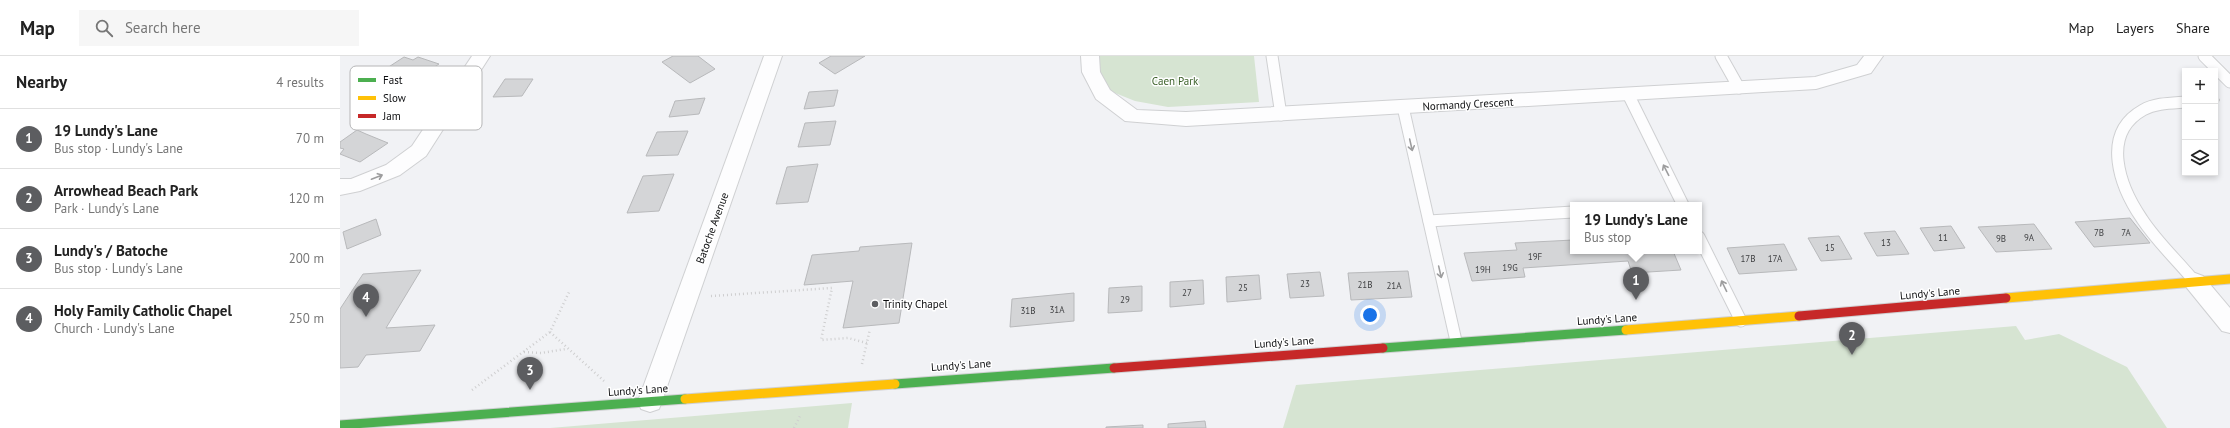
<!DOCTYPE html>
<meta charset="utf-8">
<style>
:root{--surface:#fff;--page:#f6f6f6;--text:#222;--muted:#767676;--line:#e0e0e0;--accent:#5c5d60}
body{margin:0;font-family:"PT Sans",sans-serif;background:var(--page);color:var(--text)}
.controls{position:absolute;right:12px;top:12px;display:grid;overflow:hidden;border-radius:0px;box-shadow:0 2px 6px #0003}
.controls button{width:36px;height:36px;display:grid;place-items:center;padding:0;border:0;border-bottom:1px solid var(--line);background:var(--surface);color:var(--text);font:20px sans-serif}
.you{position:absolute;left:1030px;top:259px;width:14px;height:14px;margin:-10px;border:3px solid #fff;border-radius:50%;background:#1a73e8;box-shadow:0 0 0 6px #1a73e833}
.badge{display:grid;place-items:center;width:26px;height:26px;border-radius:50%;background:var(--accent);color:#fff;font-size:13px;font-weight:700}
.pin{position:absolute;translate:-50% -33px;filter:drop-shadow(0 1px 2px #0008)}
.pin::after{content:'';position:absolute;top:21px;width:14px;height:12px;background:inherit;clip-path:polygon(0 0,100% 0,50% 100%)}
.popup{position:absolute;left:1230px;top:146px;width:132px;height:52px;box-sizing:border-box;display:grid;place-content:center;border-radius:0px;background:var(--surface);filter:drop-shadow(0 1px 3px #0005);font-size:13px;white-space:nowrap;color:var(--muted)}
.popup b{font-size:15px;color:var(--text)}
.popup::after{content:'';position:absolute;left:50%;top:100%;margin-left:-8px;border:8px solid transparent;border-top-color:var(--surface)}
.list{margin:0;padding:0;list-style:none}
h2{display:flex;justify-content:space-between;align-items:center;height:52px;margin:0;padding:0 16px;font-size:17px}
h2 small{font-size:13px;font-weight:400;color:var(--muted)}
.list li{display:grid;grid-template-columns:26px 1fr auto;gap:12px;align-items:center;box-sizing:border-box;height:60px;padding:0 16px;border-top:1px solid var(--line)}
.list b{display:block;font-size:15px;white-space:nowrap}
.list p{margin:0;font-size:13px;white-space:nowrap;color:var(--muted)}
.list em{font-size:13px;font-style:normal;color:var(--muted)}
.icon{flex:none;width:22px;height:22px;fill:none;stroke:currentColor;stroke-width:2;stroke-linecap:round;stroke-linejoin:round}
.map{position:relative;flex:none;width:1890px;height:372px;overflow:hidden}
header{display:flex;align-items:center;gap:24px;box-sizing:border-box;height:56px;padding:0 20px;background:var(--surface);border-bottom:1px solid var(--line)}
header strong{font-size:19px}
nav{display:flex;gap:22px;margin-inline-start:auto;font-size:14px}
.search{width:280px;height:36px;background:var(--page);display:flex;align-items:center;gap:10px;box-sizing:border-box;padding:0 14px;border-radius:0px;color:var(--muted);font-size:15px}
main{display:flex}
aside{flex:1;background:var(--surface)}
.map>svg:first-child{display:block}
</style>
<header>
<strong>Map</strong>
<div class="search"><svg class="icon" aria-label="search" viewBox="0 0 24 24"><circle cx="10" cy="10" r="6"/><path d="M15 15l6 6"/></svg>Search here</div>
<nav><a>Map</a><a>Layers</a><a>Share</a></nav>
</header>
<main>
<aside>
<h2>Nearby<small>4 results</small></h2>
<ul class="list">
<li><span class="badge">1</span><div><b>19 Lundy's Lane</b><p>Bus stop · Lundy's Lane</p></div><em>70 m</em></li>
<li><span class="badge">2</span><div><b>Arrowhead Beach Park</b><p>Park · Lundy's Lane</p></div><em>120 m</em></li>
<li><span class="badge">3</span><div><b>Lundy's / Batoche</b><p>Bus stop · Lundy's Lane</p></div><em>200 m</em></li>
<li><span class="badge">4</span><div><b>Holy Family Catholic Chapel</b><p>Church · Lundy's Lane</p></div><em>250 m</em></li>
</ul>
</aside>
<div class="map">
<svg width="1890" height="372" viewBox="0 0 1890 372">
<rect width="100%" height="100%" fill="#f1f2f5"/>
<g fill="#d6e4d2">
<path d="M759 0H914L919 46 828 51 795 45 770 35 759 17Z"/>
<path d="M1676 270 1685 284 1719 278 1787 311 1827 372H943L956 329Z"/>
<path d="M512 347 508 372H210Z"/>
</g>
<g fill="#d4d5d7" stroke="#b8b9bb">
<path d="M333 0H358L375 13 350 27 322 6Z"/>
<path d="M491 0H525L495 18 479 7Z"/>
<path d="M64 1 73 4 78 1 99 8 73 25 44 14Z"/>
<path d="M165 23H193L182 40 153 41Z"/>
<path d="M498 34 494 50 464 53 469 36Z"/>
<path d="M365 42 359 58 329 61 335 45Z"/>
<path d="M496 65 490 89 458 91 465 67Z"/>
<path d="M17 74 26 78 48 87 20 106 0 98 4 93 0 92V86Z"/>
<path d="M348 75 338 99 306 100 317 76Z"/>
<path d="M478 108 468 146 436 148 447 111Z"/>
<path d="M334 118 319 155 287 157 303 120Z"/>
<path d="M1790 162 1810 187 1754 191 1735 166Z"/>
<path d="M36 163 41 179 7 193 3 176Z"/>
<path d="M1694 168 1712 193 1656 196 1638 171Z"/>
<path d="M1611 170 1625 192 1594 195 1580 172Z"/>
<path d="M1555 175 1569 198 1537 200 1524 177Z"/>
<path d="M1499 180 1512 203 1481 205 1468 182Z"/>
<path d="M1233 184V195H1333L1341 214 1292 217 1288 205 1183 212 1185 221 1132 225 1124 197 1177 194 1175 187Z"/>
<path d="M572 187 559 267 503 272 513 225 464 229 472 199 519 195 520 191Z"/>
<path d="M1444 188 1457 214 1399 218 1387 192Z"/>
<path d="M81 214 46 272 95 269 80 295 26 299 18 311 0 312V253L23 218Z"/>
<path d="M1068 215 1072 241 1011 244 1008 217Z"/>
<path d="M980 216 984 240 950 242 947 218Z"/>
<path d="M919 219 921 243 887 246 886 221Z"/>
<path d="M863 224 864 248 830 251V226Z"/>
<path d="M802 230V255L768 257 769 232Z"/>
<path d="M734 237V265L670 271 672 243Z"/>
<path d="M865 365 866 372H828V368Z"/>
<path d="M803 369V372H766V371Z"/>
</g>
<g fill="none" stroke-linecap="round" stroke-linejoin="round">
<defs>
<g id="lane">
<path d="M932 0 941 59"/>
<path d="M1381 0 1399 32"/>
<path d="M1864 0 1890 26"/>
<path d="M1288 38 1343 149"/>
<path d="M1845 46C1832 47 1815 47 1803 54 1760 78 1780 131 1802 163 1817 186 1838 205 1855 226"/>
<path d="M1063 51 1116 285"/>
<path d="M1089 165 1233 156"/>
<path d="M1359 181 1401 265"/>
</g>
<g id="street">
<path d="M132 0H150L86 100 60 119 20 135 0 139V123H11L46 109 72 90Z"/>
<path d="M424 0H442L322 345 319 353 310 356 301 353 298 345Z"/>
<path d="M741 0H759L760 16 770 34 797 54 846 56 1475 21 1517 9 1524 0H1543L1531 17 1476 33 846 70 785 65 756 43 742 16Z"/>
<path d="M1855 217 1863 220 1890 252V277L1882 275 1847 232 1844 226 1847 220Z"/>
</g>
<g id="fast">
<path d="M1043 292 1286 274"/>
<path d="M555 328 774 312"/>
<path d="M0 369 345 343"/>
</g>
<g id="slow">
<path d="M1666 242 1890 223"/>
<path d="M1286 274 1459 260"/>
<path d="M345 343 555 328"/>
</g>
<g id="jam">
<path d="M1459 260 1666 242"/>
<path d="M774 312 1043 292"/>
</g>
</defs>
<use href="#lane" stroke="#cfd0d2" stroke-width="13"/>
<use href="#street" stroke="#cfd0d2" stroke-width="2"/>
<use href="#fast" stroke="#cfd0d2" stroke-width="11"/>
<use href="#slow" stroke="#cfd0d2" stroke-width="11"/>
<use href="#jam" stroke="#cfd0d2" stroke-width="11"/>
<g stroke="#cececf" stroke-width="2.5" stroke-dasharray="1 3" stroke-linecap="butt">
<path d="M1875 44H1882"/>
<path d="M371 240 492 232 481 284 508 282 527 287"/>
<path d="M210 276 264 325"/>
<path d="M184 296 201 297 226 293"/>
<path d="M522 308 530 273"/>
<path d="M132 334 210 276 230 234"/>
<path d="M454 372 461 358"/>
</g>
<use href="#lane" stroke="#fdfdfe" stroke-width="11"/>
<use href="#street" fill="#fdfdfe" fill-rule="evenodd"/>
<use href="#fast" stroke="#4caf50" stroke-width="9"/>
<use href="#slow" stroke="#ffc107" stroke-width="9"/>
<use href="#jam" stroke="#c62828" stroke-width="9"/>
</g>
<defs><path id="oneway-shaft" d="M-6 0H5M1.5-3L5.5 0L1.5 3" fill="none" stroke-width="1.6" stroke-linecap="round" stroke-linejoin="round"/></defs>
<g stroke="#9d9d9e">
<use href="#oneway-shaft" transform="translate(1071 89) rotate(77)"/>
<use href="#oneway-shaft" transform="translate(1326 114) rotate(-117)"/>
<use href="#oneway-shaft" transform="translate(37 121) rotate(-21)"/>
<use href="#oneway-shaft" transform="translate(1100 216) rotate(77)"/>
<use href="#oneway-shaft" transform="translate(1384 230) rotate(-116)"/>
</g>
<circle fill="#5c5d60" stroke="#fff" stroke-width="1.5" cx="535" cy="248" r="4"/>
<g text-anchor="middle" stroke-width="3" stroke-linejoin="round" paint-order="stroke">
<g font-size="9" fill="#3e3f41">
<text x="1759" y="180">7B</text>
<text x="1786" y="180">7A</text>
<text x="1603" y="185">11</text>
<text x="1689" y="185">9A</text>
<text x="1661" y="186">9B</text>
<text x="1546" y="190">13</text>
<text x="1490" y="195">15</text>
<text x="1195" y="204">19F</text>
<text x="1408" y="206">17B</text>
<text x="1435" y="206">17A</text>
<text x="1170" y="215">19G</text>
<text x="1143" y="217">19H</text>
<text x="965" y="231">23</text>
<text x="1025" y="232">21B</text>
<text x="1054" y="233">21A</text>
<text x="903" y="235">25</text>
<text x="847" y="240">27</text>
<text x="785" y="247">29</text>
<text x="717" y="257">31A</text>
<text x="688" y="258">31B</text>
</g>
<g font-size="11" fill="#3c612a" stroke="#fff">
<text x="835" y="29">Caen Park</text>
</g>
<g font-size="11" fill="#0c0d0f" stroke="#fff">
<text transform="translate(1128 48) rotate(-3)" y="4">Normandy Crescent</text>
<text transform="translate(372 172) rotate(-70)" y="4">Batoche Avenue</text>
<text transform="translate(1590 237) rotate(-5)" y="4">Lundy's Lane</text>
<text transform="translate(1267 263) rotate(-4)" y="4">Lundy's Lane</text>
<text transform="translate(944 286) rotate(-4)" y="4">Lundy's Lane</text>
<text transform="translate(621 309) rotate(-4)" y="4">Lundy's Lane</text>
<text transform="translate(298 334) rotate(-4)" y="4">Lundy's Lane</text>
</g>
<g font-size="11" fill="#0c0d0f" stroke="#fff" text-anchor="start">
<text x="543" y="252">Trinity Chapel</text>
</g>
</g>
<rect x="10" y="10" width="132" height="64" rx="6" fill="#fff" stroke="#b6b6b7" stroke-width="1"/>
<rect x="18" y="22" width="18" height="4" fill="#4caf50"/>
<rect x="18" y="40" width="18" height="4" fill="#ffc107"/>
<rect x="18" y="58" width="18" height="4" fill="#c62828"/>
<g font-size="11" fill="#0c0d0f">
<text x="43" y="28">Fast</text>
<text x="43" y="46">Slow</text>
<text x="43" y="64">Jam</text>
</g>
</svg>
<div class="controls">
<button>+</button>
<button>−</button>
<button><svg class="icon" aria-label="layers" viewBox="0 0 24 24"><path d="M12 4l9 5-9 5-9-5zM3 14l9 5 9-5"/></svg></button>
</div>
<div class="you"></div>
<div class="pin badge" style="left:1296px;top:244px">1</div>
<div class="popup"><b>19 Lundy's Lane</b>Bus stop</div>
<div class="pin badge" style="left:1512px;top:299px">2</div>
<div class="pin badge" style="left:190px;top:334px">3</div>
<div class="pin badge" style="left:26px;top:261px">4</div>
</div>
</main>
